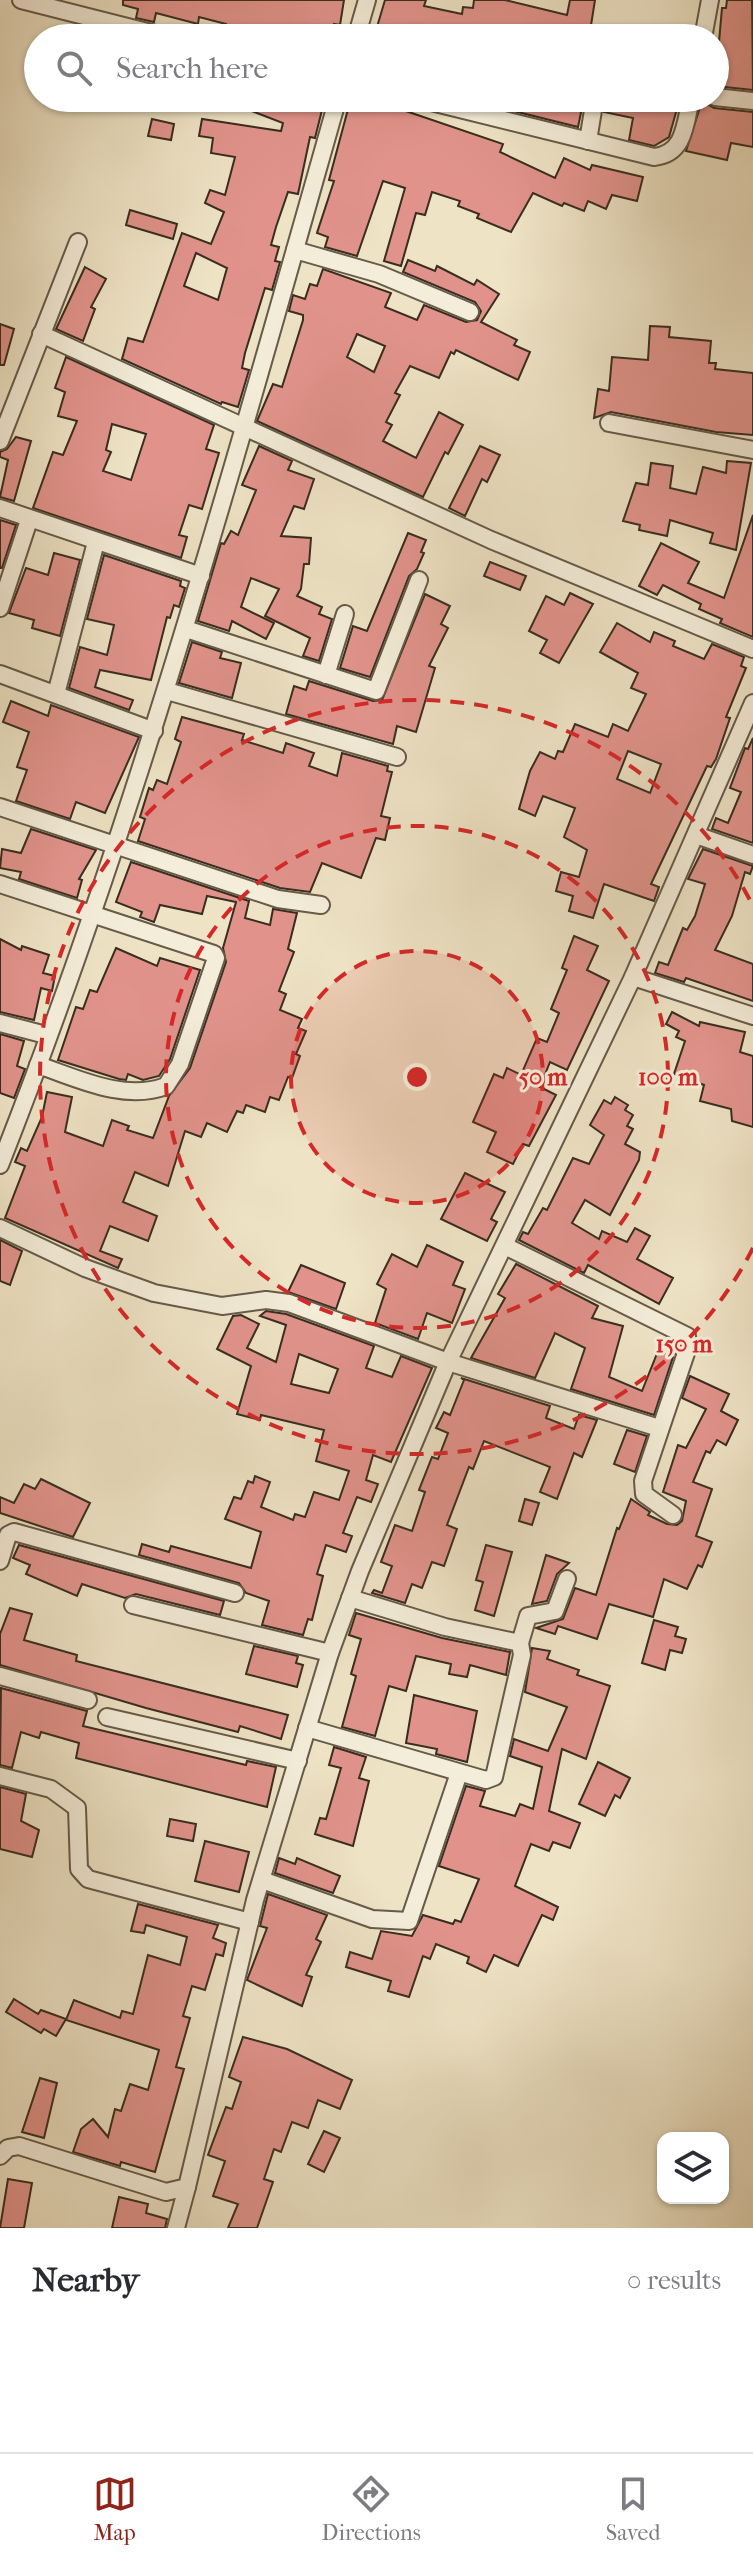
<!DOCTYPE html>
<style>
:root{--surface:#fff;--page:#f7f7f7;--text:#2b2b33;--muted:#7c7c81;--line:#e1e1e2;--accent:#8f2418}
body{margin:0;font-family:"IM FELL French Canon",serif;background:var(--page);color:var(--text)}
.controls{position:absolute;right:24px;bottom:24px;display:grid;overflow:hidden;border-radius:16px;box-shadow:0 2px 6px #0004}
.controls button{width:72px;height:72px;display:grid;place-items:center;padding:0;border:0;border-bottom:2px solid var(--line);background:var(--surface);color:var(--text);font:40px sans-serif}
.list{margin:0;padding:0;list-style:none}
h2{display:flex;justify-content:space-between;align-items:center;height:104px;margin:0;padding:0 32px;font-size:34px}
h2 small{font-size:26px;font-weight:400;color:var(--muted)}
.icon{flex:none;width:44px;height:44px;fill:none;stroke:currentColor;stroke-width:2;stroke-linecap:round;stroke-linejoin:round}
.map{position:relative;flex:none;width:753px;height:2228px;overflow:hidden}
.search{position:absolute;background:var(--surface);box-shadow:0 2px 6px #0004;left:24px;right:24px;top:24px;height:88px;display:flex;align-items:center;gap:20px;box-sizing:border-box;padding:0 28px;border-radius:44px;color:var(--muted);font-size:30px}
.sheet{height:224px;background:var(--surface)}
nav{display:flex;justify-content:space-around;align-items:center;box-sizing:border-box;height:112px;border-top:2px solid var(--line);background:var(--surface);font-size:22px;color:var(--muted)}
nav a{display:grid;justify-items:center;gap:4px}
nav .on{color:var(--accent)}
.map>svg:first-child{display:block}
</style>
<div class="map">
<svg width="753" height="2228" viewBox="0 0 753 2228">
<rect width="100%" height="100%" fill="#eee3c5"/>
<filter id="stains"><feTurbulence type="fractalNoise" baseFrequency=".0025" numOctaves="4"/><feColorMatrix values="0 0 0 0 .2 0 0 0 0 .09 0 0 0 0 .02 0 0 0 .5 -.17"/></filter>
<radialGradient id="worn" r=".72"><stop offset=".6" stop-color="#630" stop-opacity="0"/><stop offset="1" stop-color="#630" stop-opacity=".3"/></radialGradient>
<g fill="#e1938b" stroke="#382d20" stroke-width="2" fill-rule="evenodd">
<path d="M123 0H344L340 25 334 24 332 38H223L226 24 199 17 198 24 156 13 154 22 136 18 138 9 123 5Z"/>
<path d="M385 0H426L424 6 462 14 463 7 473 8 474 0H505L567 15 570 0H595L589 38H445L428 34 426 38H415L377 27Z"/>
<path d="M727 0H752L753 90 715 86V42H719L722 8H726Z"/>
<path d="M218 98H325L315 138 310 137 298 194 288 192 276 227 271 245 279 247 275 261 280 262 272 290 265 288 245 353 242 368 249 370 238 407 222 402 221 404 122 359 128 338 143 342 182 233 211 244 224 212 205 203 210 190 225 195 235 157 211 153 213 138 199 136 202 119 281 131 283 123ZM196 253 227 268 218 300 184 286Z"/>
<path d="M351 98H399L397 108 503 144 500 152 555 178 564 158 590 170 592 165 643 177 637 201 612 195 606 209 588 201 584 211 564 203 562 206 533 193 511 232 477 218 479 214 458 206 460 201 432 192 425 215 416 213 401 266 384 261 405 188 383 181 357 256 325 247 328 237 317 233 334 181 329 180Z"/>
<path d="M461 98H584L578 127Z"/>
<path d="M606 98H680L669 137 654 146 629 140 633 118 604 112Z"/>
<path d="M702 101 714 108 753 112V147L731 143 727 160 686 151Z"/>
<path d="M152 119 174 124 171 140 148 136Z"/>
<path d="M130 210 177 224 173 239 126 225Z"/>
<path d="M408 260 435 271 437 266 474 285 477 280 499 294 481 322 517 340 514 345 530 352 518 380 456 350 454 354 451 352 439 378 410 366 395 393 400 395 386 422 392 425 383 441 416 458 439 412 463 425 448 454 445 452 423 497 257 421 273 384 282 387 303 320V315L289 311 293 295 305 299 310 284 317 286 323 269 391 293 385 307 417 320 424 305 466 322 477 320 481 311 475 302 403 272ZM357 334 385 346 374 372 347 357Z"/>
<path d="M85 267 106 279 91 307 95 309 83 341 56 329Z"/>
<path d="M0 324 14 329 4 365H0Z"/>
<path d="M650 326 670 327 669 337 711 341 709 363H716L715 369 753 373V435L716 432 611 412 594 418 598 389 609 391 612 357 648 360Z"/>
<path d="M66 357 214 425 206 449 219 453 202 509 189 505 179 535 187 537 181 558 33 508 53 452 63 455 77 421 58 416 65 392 55 388ZM112 424 146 434 131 480 103 471 111 452 106 450Z"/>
<path d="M16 437 31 441 14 501 0 497 8 460 0 457V452L7 449Z"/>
<path d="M259 446 292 461 288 470 314 479 304 509 294 506 281 536 311 538 309 564H304L301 589 297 596 322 607 319 614 332 619 319 661 303 656 310 638 265 616 279 589 251 578 241 607 274 623 266 639 232 621 229 631 198 621 221 543 224 544 231 531 238 535 256 490 242 485Z"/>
<path d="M480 446 500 455 487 482 482 479 465 516 449 508Z"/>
<path d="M727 461 751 463 736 550 710 543 713 533 670 520 667 536 639 530 640 525 623 521 636 483 648 485 651 463 673 466 670 488 696 494 703 467 726 473Z"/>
<path d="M753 515V637L720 623 722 619 699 609 701 604 663 585 657 595 639 586 661 543 699 562 688 583 724 598Z"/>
<path d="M0 520 16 525 2 568H0Z"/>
<path d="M408 533 426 540 421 552 424 553 417 569 409 576 370 677 340 668 353 626 367 631Z"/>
<path d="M54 553 80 560 60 636 32 628 34 620 9 613 26 568 48 575Z"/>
<path d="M104 555 181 581 180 586 185 588 179 607 174 605 170 618 167 617 151 680 100 670 95 687 133 700 129 710 69 688 80 647 107 655 114 625 87 619Z"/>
<path d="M490 562 526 576 520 590 484 576Z"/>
<path d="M570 593 593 604 559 663 540 653 547 640 529 631 546 596 564 605Z"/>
<path d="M425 594 450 606 441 624 448 628 429 666 435 668 416 732 397 726 393 744 286 714 294 686 306 690 309 681 373 701 382 700Z"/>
<path d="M617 623 650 642 654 632 675 641 673 646 704 659 712 644 744 657 741 666 746 668 726 717 730 718 716 759 711 767 707 766 651 884 659 887 654 901 604 884 593 918 569 911 573 896 556 891 561 872 579 877 587 850 564 837 575 808 543 796 535 816 519 809 530 771 540 752 555 759 558 751 563 752 575 724 608 737 613 724 628 731 646 694 631 688 638 673 600 652ZM628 751 661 764 650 793 617 779Z"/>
<path d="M192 642 222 652 220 658 241 663 232 698 179 683Z"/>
<path d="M11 701 48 716 51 705 139 737 105 813 76 802 70 819 16 801 27 770 17 767 29 732 3 722Z"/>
<path d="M182 717 244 734 242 740 283 753 286 743 314 753 309 766 337 776 342 753 388 766 387 771 392 772 381 816 390 818 385 840 376 838 361 878 322 863 310 892 280 888 138 841 145 819 140 817 149 788 153 790 157 780 167 784 181 742 175 739Z"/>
<path d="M753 738V843L712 829 716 818 728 823 741 792 730 788 745 748 748 749Z"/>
<path d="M31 829 96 850 79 879 82 880 77 898 19 879 21 872 0 868 2 849 21 853Z"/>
<path d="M703 849 753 866 750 874 745 872 732 916 715 950 753 964V1001L686 978 684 982 655 973 659 962 668 965 683 928 687 930 695 916 705 884 688 879Z"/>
<path d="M131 862 249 901 245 918 270 925 273 909 297 913 288 949 294 952 279 991 286 994 280 1010 302 1019 298 1028 306 1031 296 1054 300 1056 292 1078 288 1077 279 1100 270 1097 265 1112 246 1105 243 1113 237 1111 227 1132 207 1123 201 1137 185 1131 168 1186 135 1172 123 1202 157 1216 148 1241 110 1226 100 1251 122 1259 118 1268 5 1218 25 1166 15 1162 21 1148 27 1151 42 1117 47 1092 72 1097 65 1132 103 1146 112 1120 129 1126 127 1130 153 1138 169 1096 190 1068 226 962 223 948 236 902 207 896 202 914 160 905 154 922 140 917 142 912 116 902Z"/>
<path d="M574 936 598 946 587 970 609 981 567 1070 550 1062 540 1087 556 1095 529 1146 523 1144 513 1164 487 1152 496 1132 473 1122 494 1074 503 1078 507 1068 521 1075 537 1038 547 1042 559 1013 551 1009 567 970 562 968Z"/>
<path d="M0 939 21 950 22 946 49 955 43 973 55 976 52 991 41 988 34 1020 0 1012Z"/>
<path d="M116 948 157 966 160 958 200 970 170 1059 159 1076 143 1080 128 1074 126 1080 119 1079 58 1060 76 1007 83 1009 90 990 97 992Z"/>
<path d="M672 1012 699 1026 700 1022 745 1032 740 1052 753 1056V1127L732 1121 731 1109 700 1101 704 1085 674 1074 685 1041 676 1037 679 1031 666 1024Z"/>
<path d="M0 1034 24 1041 17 1066 25 1069 14 1098 0 1093Z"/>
<path d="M615 1097 628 1105 625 1110 633 1115 627 1126 633 1129 625 1144 640 1152 639 1160 610 1215 585 1200 572 1223 599 1239 602 1231 627 1242 635 1228 650 1236 637 1259 673 1278 659 1304 588 1265 584 1273 519 1240 523 1232 528 1234 543 1208 547 1210 573 1158 589 1164 604 1135 590 1125 604 1100 611 1104Z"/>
<path d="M465 1173 505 1192 491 1219 497 1222 487 1241 441 1219Z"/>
<path d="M0 1240 22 1251 10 1285 0 1281Z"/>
<path d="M427 1245 463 1262 453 1285 465 1289 452 1323 427 1313 418 1339 375 1323 386 1289 377 1284 392 1254 417 1267Z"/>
<path d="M516 1264 598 1306 592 1318 623 1326 609 1377 642 1391 658 1351 673 1357 654 1415 571 1389 585 1348 555 1333 535 1378 471 1358 505 1298 498 1294Z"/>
<path d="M301 1265 345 1283 336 1309 288 1292Z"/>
<path d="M266 1311 286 1314 374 1346 366 1368 392 1377 401 1356 432 1368 391 1462 373 1455 366 1480 378 1484 371 1502 357 1497 343 1533 352 1536 346 1552 326 1545 317 1574 323 1576 312 1620 308 1619 303 1635 262 1625 269 1601 246 1593 239 1583 139 1555 142 1544 169 1552 171 1546 251 1568 261 1532 225 1519 234 1497 241 1499 248 1481 253 1483 255 1476 270 1482 261 1507 293 1520 295 1514 305 1517 314 1492 339 1500 349 1471 316 1461 324 1430 261 1415 260 1420 237 1414 251 1366 217 1349 233 1316 241 1315 259 1324 247 1348 276 1362 286 1325 260 1316ZM299 1354 338 1369 329 1393 291 1384Z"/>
<path d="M690 1376 729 1394 721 1411 738 1420 726 1445 717 1440 710 1453 706 1451 693 1482 712 1489 696 1536 712 1542 702 1567 698 1565 687 1589 664 1579 653 1617 609 1604 597 1639 558 1626 555 1634 536 1628 563 1619 575 1588 596 1595 617 1528 619 1529 631 1499 650 1512 648 1515 667 1524 677 1525 682 1521 686 1501 663 1492 678 1445 686 1448 706 1409 682 1398Z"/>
<path d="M461 1378 550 1406 546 1418 574 1429 579 1415 597 1420 582 1457 574 1453 557 1499 540 1492 550 1467 484 1441 473 1469 469 1467 447 1525 457 1529 444 1566 432 1562 422 1588 412 1584 405 1603 372 1593 374 1590 382 1593 392 1566 381 1562 395 1525 412 1531 425 1492 419 1490 432 1457 438 1459 448 1433 436 1428 444 1412 450 1415 464 1380Z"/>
<path d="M627 1430 647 1436 635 1472 614 1464Z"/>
<path d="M41 1479 90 1503 73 1537 0 1513V1497L14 1503 24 1484 35 1489Z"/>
<path d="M525 1499 539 1503 532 1525 519 1521Z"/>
<path d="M19 1545 224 1601 220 1615 136 1594 125 1598 82 1584 77 1596 26 1574 30 1565 13 1558Z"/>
<path d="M486 1545 512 1552 494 1616 475 1610 483 1582 476 1580Z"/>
<path d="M546 1555 569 1563 557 1574 547 1601 532 1604Z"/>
<path d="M10 1608 32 1614 24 1640 77 1655 76 1661 288 1715 281 1739 240 1726 238 1732 146 1708 0 1665V1634Z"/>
<path d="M356 1613 442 1638 510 1652 506 1675 470 1665 467 1677 449 1674 451 1664 416 1656 406 1691 389 1686 375 1736 342 1727 356 1676 351 1674 361 1639 349 1635Z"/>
<path d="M654 1620 678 1627 675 1636 686 1639 682 1653 670 1650 665 1670 642 1663Z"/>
<path d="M254 1646 298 1656 296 1663 303 1665 297 1687 246 1674Z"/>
<path d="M532 1648 550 1651 547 1659 579 1670 577 1675 610 1686 586 1759 562 1749 549 1811 580 1823 570 1848 553 1842 549 1851 531 1844 515 1886 558 1907 553 1920 542 1915 518 1966 494 1955 486 1972 467 1963 469 1957 436 1944 430 1959 423 1956 409 1997 388 1991 391 1981 346 1967 350 1952 372 1959 381 1931 412 1936 423 1915 453 1924 455 1920 461 1922 479 1879 439 1866 466 1786 485 1791 480 1806 515 1816 520 1804 533 1809 542 1767 510 1756 514 1739 548 1751 567 1707 525 1692Z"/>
<path d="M1 1688 87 1711 83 1726 246 1765 247 1761 276 1767 267 1807 76 1758 79 1743 41 1732 39 1738 21 1732 12 1768 0 1765Z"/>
<path d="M414 1695 477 1711 467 1762 436 1754 437 1749 406 1743Z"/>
<path d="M334 1747 366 1757 359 1778 369 1781 353 1846 315 1834 320 1818 326 1819 341 1768 329 1765Z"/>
<path d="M598 1762 630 1778 620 1798 615 1795 605 1816 579 1804Z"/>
<path d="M0 1787 26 1794 21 1821 39 1830 32 1857 0 1849Z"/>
<path d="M170 1819 196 1824 193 1841 167 1836Z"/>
<path d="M205 1841 249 1852 239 1892 195 1881Z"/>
<path d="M279 1858 295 1864 297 1858 340 1876 333 1893 275 1873Z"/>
<path d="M268 1894 327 1915 316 1939 321 1942 306 1975 312 1977 302 2006 247 1980 267 1928 260 1926Z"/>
<path d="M138 1904 218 1925 213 1938 226 1943 223 1956 216 1954 205 1990 192 1986 183 2016 190 2018 176 2067 184 2069 155 2172 121 2162 120 2166 73 2152 81 2129 93 2119 108 2137 115 2109 121 2111 130 2084 148 2090 159 2050 66 2020 74 2000 120 2018 122 2011 133 2014 148 1955 180 1965 187 1937 146 1925 144 1933 131 1931Z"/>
<path d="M14 1999 38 2014 41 2010 66 2019 56 2036 44 2029 41 2033 6 2012Z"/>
<path d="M243 2037 287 2049 352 2080 340 2109 318 2100 308 2128 292 2122 281 2152 274 2149 264 2179 273 2182 257 2228H228L238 2204 213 2196 225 2161 208 2155 226 2107 232 2109 241 2082 229 2077Z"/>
<path d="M40 2078 57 2083 44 2138 22 2132Z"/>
<path d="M324 2131 340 2138 324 2172 308 2164Z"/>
<path d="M8 2179 32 2183 24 2228H0Z"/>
<path d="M119 2197 148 2204 146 2213 167 2219 165 2228H112Z"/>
</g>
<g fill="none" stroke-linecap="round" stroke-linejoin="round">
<defs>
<g id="minor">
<path d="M21 0 171 38"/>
<path d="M356 38 367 0"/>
<path d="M607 38V35"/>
<path d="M703 38 710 0"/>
<path d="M715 97 753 101"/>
<path d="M415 98 654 157C685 154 685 124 691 98"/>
<path d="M588 141 595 98"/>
<path d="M295 250 379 274 470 312"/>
<path d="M41 334 491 540 753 649"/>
<path d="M609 423 753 450"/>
<path d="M0 441 78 242"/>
<path d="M0 508 201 576"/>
<path d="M0 608 29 520"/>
<path d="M186 629 376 691 419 580"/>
<path d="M0 674 154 731"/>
<path d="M326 675 345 614"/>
<path d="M167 691 397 757"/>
<path d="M56 694 96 542"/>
<path d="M0 807 278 899 321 905"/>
<path d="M696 835 753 855"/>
<path d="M0 884 214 954 216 958 180 1064 166 1086C124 1102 77 1078 38 1065"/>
<path d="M633 977 753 1016"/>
<path d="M0 1023 46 1035"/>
<path d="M0 1165C137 817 236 457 338 98"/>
<path d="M0 1228 85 1268 154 1293 222 1306 266 1300 289 1303 448 1362 659 1428"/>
<path d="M505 1246 687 1336V1350L643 1481 644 1494 673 1515"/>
<path d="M0 1561 8 1535 14 1532 235 1593"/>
<path d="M133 1605 330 1653"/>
<path d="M520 1643 528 1616 555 1611 567 1579"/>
<path d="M0 1676 88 1700"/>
<path d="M107 1717 298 1761"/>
<path d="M307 1728 486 1780 494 1777 522 1655 520 1643 445 1627 350 1598"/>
<path d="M0 1776 51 1789 77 1808 79 1869 88 1879 250 1922"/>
<path d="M262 1880 372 1919 409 1921 459 1773"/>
<path d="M0 2156 8 2148 19 2146 166 2192 187 2187 255 1900 330 1653 360 1571 448 1362 633 977 753 703"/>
<path d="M176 2228 187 2187"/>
</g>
</defs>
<use href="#minor" stroke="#665a49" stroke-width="20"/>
<use href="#minor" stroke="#f4edd9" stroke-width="16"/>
</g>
<circle cx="417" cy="1077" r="126" fill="#d62828" fill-opacity=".12"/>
<g fill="none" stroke="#d62828" stroke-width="4" stroke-dasharray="14 10">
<circle cx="417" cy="1077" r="126"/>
<circle cx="417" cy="1077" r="251"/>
<path d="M753 1248A377 377 0 1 1 753 906"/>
</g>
<circle cx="417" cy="1077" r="12" fill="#d62828" stroke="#f4edd9" stroke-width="4"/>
<g font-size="24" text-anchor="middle" font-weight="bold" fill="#d62828" stroke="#f4edd9" stroke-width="6" stroke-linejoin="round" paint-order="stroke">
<text x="543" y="1085">50 m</text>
<text x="668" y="1085">100 m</text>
<text x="684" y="1352">150 m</text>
</g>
<rect width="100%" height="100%" filter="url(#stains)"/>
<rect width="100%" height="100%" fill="url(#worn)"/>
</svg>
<div class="controls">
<button><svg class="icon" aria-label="layers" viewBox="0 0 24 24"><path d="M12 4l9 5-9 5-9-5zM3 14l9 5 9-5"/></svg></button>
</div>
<div class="search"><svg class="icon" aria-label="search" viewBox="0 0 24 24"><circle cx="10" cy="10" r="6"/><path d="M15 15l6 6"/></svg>Search here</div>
</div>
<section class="sheet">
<h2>Nearby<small>0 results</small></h2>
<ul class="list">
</ul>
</section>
<nav>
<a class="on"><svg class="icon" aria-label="map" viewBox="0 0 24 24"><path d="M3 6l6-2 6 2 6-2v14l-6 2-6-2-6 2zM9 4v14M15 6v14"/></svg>Map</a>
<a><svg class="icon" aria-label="directions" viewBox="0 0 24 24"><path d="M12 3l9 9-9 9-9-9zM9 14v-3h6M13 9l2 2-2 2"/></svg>Directions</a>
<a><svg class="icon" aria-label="saved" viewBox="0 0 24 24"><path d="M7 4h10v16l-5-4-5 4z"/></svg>Saved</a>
</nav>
